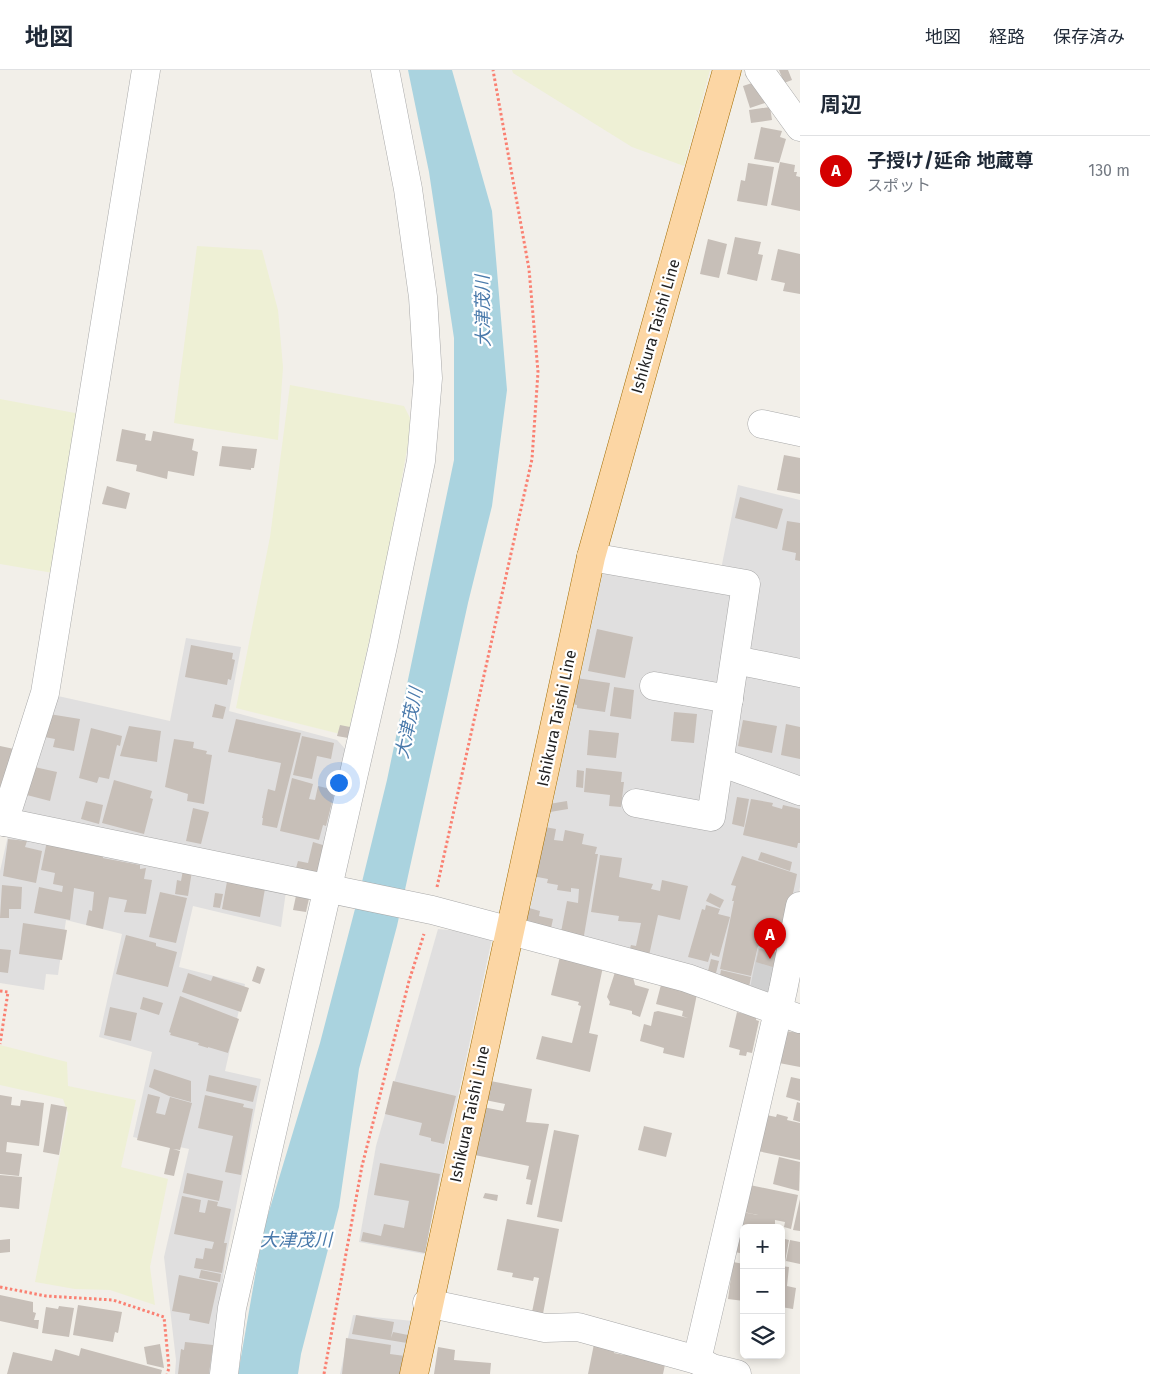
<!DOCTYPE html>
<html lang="ja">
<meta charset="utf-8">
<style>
:root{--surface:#fff;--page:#f2f2f3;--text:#1f2937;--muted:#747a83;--line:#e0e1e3;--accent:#d40000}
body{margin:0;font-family:"Fira Sans","Noto Sans JP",sans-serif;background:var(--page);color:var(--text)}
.controls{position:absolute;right:15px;bottom:15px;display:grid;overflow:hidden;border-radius:8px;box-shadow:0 2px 8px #0003}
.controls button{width:45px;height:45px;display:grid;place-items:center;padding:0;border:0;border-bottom:1px solid var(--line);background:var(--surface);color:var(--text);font:25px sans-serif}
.you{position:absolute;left:338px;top:712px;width:18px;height:18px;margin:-12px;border:4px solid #fff;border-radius:50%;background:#1a73e8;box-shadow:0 0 0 8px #1a73e833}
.badge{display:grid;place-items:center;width:32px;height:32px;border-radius:50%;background:var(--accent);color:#fff;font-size:16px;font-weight:700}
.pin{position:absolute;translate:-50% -41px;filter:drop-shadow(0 1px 2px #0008)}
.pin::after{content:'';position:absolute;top:26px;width:18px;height:15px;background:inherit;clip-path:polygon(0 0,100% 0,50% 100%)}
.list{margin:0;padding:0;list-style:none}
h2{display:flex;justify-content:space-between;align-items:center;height:65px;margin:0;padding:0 20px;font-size:21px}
h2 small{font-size:16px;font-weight:400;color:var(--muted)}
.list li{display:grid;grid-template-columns:32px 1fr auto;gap:15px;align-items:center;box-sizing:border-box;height:70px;padding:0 20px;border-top:1px solid var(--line)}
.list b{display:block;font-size:19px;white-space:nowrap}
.list p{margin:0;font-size:16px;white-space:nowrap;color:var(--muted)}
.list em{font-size:16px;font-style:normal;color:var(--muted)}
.icon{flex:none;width:28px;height:28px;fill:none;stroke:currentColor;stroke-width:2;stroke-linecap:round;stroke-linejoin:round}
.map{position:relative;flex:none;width:800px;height:1304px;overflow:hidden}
header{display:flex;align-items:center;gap:30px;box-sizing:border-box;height:70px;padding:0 25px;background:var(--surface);border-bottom:1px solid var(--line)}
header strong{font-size:24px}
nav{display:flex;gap:28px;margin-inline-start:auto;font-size:18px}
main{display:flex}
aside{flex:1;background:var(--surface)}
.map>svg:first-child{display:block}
</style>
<header>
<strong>地図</strong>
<nav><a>地図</a><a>経路</a><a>保存済み</a></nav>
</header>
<main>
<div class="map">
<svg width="800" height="1304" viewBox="0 0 800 1304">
<rect width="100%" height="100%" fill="#f2efe9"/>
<g fill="#e0dfdf">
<path d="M738 415 800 430V817L779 928 527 852 603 501 717 519Z"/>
<path d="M186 568 241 577 229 641 337 670 351 685 320 808 24 750 15 736 49 624 170 651Z"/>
<path d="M9 761 287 814 281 857 193 836 179 897 245 914 225 1001 261 1009 225 1193 211 1304H175L176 1290 164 1187 189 1079 133 1067 152 982 99 967 122 864 66 850 58 905 46 904 44 920 0 913V801Z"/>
<path d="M438 859 493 864 424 1184 359 1172 376 1076Z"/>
<path d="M353 1245 413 1251 402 1304H340Z"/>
</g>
<path fill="#d0d0d0" d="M758 878 781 883 773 923 750 918Z"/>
<g fill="#eef0d5">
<path d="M512 0H710L684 96 632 77 513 3Z"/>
<path d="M197 176 262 180 278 240 283 297 278 370 174 353Z"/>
<path d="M290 315 404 336 412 352 387 490 348 666 236 638 270 467Z"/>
<path d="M0 329 75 343 89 358 65 505 0 494Z"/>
<path d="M0 975 67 992 68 1016 136 1030 121 1097 168 1109 150 1197 155 1235 110 1220 75 1219 35 1212 68 1043 63 1029 0 1015Z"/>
</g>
<path fill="#aad3df" d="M408 0H452L492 141 507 320 492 436 468 533 397 856 359 999 339 1137 301 1284 298 1304H238L263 1161 320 973 361 816 387 710 454 390V268L429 102Z"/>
<g fill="#c7bfb8" fill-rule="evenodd">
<path d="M779 0H788L792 10 784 13Z"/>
<path d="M761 10 768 32 750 38 743 16Z"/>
<path d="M770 37 772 50 751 53 749 40Z"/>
<path d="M761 57 782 61 780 67 786 69 779 93 754 89Z"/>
<path d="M780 92 795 95 794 102H797L796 106 800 107V141L771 135Z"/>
<path d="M748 93 774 97 767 136 737 131 741 110 745 111Z"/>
<path d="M735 167 761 172 758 184 763 185 757 211 727 204Z"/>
<path d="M708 169 727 174 719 208 700 204Z"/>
<path d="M778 179 800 184V224L783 221 785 213 771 210Z"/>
<path d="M122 359 146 364 145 370 151 371 153 361 194 369 192 380 198 382 194 406 168 401 167 409 136 401 137 395 116 391Z"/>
<path d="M222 376 257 379 254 398H251V400L219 396Z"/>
<path d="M784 385 800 388V424L777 420Z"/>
<path d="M107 416 130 423 126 439 102 434Z"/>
<path d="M740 427 783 439 777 459 735 448Z"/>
<path d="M787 451 800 453V491L795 490 796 483 782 480Z"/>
<path d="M597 559 633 567 625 608 588 601Z"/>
<path d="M191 575 233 583 232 589 235 590 231 610 228 609 227 615 185 607Z"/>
<path d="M576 608 610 613 605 642 577 638V635L572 634Z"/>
<path d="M614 617 634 620 631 649 610 646Z"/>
<path d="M215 634 226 637 223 649 212 647Z"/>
<path d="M674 642 697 644 694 673 671 671Z"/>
<path d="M43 643 80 649 74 681 53 677 55 669 39 666Z"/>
<path d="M236 649 301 663 277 758 262 755 263 748H262L268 719 275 721 281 693 228 682Z"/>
<path d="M743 650 777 656 772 683 738 676Z"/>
<path d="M786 654 800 657V689L781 685Z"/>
<path d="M340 655 350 657 348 668 337 666Z"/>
<path d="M129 656 161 661 158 683 133 680 158 683 157 692 120 686Z"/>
<path d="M91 658 122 666 120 676 117 675 109 709 99 707 97 713 79 708Z"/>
<path d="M589 660 619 663 616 688 587 685Z"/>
<path d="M302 666 334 673 331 689 317 686 312 709 293 705Z"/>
<path d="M174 669 194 672 193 678 207 681 206 684 212 685 204 734 187 731 188 724 165 717Z"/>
<path d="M0 676 19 680 0 735Z"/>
<path d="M30 696 57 702 50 731 23 724Z"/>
<path d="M586 698 622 702 621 712H624L621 737 609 736 610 725 584 722Z"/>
<path d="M577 700 584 701 583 718 576 717Z"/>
<path d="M292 708 313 714 309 729 315 730 318 716 335 720 326 756 323 755 319 770 280 761Z"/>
<path d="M114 710 152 721 150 728 153 729 144 764 102 753Z"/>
<path d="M737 727 749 729 744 757 732 754Z"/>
<path d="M751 729 773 733 772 736 782 739 783 735 800 739V773H798L797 778 743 765Z"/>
<path d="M86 731 103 735 99 754 81 749Z"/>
<path d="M567 731 568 739 550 742 549 734Z"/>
<path d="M193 738 209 742 201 774 186 771Z"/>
<path d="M539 756 556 759 554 770 563 771 565 760 584 764 582 774 597 777 595 784H598L583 871 578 870 579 865 561 862 567 831 578 833 579 819 571 818V822L557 820 558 815 547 813 548 809 532 806Z"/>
<path d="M8 769 27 771 25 777 42 781 36 813 3 806Z"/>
<path d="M47 771 103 785V788L140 795V799L146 798 144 809 152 810 146 844 124 842 127 830 109 827 103 859 86 855 89 840 92 841 94 822 74 818 70 850 34 843 39 817 62 822 63 816 53 814 55 803 41 800Z"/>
<path d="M313 772 326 776 320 804 296 798 298 791 308 793Z"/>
<path d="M761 782 792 792 790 801 758 790Z"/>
<path d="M600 785 622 788 619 807 653 814 651 819 660 821 662 810 688 816 680 850 658 845 648 890 628 885 631 875 636 876 641 853 618 851 619 846 591 842Z"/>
<path d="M742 786 797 804 781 881 758 876 751 906 720 899 734 831H732L736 816 731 815Z"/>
<path d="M183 800 192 801 188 826 175 824 177 810 181 811Z"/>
<path d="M228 806 266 813 260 847 222 839Z"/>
<path d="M2 815 22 817 21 839H9V848H0Z"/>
<path d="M297 821 310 824 306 842 293 840Z"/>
<path d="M160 822 187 828 176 873 149 867Z"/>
<path d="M215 823 223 824 220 838 213 837Z"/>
<path d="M710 823 724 830 720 838 706 831Z"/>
<path d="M706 835 720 839 718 844 730 847 719 887 712 885 711 882 708 892 688 887 702 839 705 840Z"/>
<path d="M529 838 540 841 539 846 553 849 550 863 525 857Z"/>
<path d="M23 853 67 860 62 890 19 884Z"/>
<path d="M126 865 156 873V876L177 882 168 917 116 904Z"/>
<path d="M0 879 11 880 8 903 0 902Z"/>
<path d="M759 879 779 883 776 898 756 892Z"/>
<path d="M561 882 604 892 589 963 598 965 590 1002 536 989 542 966 572 973 581 936 578 935 579 932 551 925Z"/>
<path d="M711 889 719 891 715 907 707 905Z"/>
<path d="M257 896 265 899 260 914 252 911Z"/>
<path d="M616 899 633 907 635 915 649 919 640 947 632 944V941L609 935 610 932 607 927Z"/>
<path d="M721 900 751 907 749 917 719 911Z"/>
<path d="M188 903 211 911 213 906 249 918 241 942 182 922Z"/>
<path d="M662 911 698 919 684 988 663 983 664 978 640 971 644 954 651 956 654 942 658 941 688 948 682 946 683 941 656 934Z"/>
<path d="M180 926 239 949 228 983 208 977V978L198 975 199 973 170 965 171 963 169 962Z"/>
<path d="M143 927 163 933 159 945 140 939Z"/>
<path d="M110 937 137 943 131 971 104 965Z"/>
<path d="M737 942 756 947V950L759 951 752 983 747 982 746 986 739 985 740 980 729 977Z"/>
<path d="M785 961 800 963V997L779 993Z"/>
<path d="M154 999 191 1011V1032L169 1026 149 1017Z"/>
<path d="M209 1005 257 1016 253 1032 206 1021Z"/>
<path d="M791 1007 800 1009V1031L786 1027Z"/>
<path d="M480 1009 532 1019 526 1052 549 1054 532 1135 526 1134 531 1110 526 1109 529 1096 465 1083ZM485 1030 505 1034 503 1041 483 1037Z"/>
<path d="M393 1011 456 1026 444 1074 431 1071V1068L419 1065 422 1053 385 1044Z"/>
<path d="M148 1024 160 1027 156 1043 165 1045 170 1027 192 1033 180 1080 173 1079 180 1081 174 1106 164 1104 170 1078 137 1070Z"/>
<path d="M0 1025 12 1027 11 1035 20 1036 21 1030 44 1033 39 1076 7 1072 6 1082 22 1084 19 1106 0 1104Z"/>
<path d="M205 1025 244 1034 243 1037 253 1039 241 1105 225 1102 233 1066 198 1058Z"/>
<path d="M797 1032 800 1033V1052L793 1050Z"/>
<path d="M51 1034 67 1037 59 1085 43 1082Z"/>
<path d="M762 1044 776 1047 777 1044 788 1047 787 1050 800 1053V1090L753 1080Z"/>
<path d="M644 1056 672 1063 666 1087 638 1080Z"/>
<path d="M554 1060 579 1065 562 1152 537 1147Z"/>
<path d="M779 1087 800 1092 799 1121 773 1114Z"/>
<path d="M380 1093 440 1104 425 1183 361 1171 363 1162 381 1166 384 1154 404 1158 409 1131 374 1125Z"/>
<path d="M187 1103 223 1111 219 1131 183 1123Z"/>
<path d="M0 1105 22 1107 19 1139 0 1137Z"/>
<path d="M745 1114 798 1125 791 1159 784 1157 785 1152 775 1150V1158H758L740 1154 742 1142 758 1145 739 1141Z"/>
<path d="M485 1123 498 1125 497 1131 483 1128Z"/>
<path d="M182 1126 201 1130 199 1142 205 1143 208 1130 218 1132 217 1136 231 1139 224 1173H227L222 1203 194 1198 196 1188 203 1189 205 1178 212 1179 214 1172 174 1164Z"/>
<path d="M800 1129V1161L793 1160Z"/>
<path d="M507 1149 559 1159 542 1249 531 1247 539 1208 534 1207 533 1211 512 1207 513 1203 497 1200Z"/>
<path d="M739 1160 744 1161V1184L735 1182Z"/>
<path d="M781 1168 789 1170 785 1192 781 1191Z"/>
<path d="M10 1169V1182L0 1183V1170Z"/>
<path d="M790 1170 800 1172V1194L786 1191Z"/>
<path d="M733 1192 744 1194V1231L728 1229Z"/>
<path d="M781 1196 789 1197 787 1216 796 1218 793 1239 781 1237Z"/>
<path d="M201 1200 221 1204 220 1212 199 1208Z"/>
<path d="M179 1205 218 1213 209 1254 189 1250 190 1244 172 1241Z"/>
<path d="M0 1225 33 1232V1242L36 1243 34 1250H39L38 1259 0 1251Z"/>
<path d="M78 1235 122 1242 118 1263 115 1262 113 1272 73 1265Z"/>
<path d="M59 1236 74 1238 69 1267 42 1263 46 1237 58 1239Z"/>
<path d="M356 1245 394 1252 391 1268 393 1262 408 1265 407 1273 352 1264Z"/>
<path d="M346 1268 391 1275 390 1284 405 1286 402 1304H342Z"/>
<path d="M185 1272 213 1275 209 1304H178L181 1279 184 1280Z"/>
<path d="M160 1274 164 1298 147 1294 144 1277Z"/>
<path d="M594 1274 615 1279 614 1283 624 1285 625 1281 666 1290 663 1304H588Z"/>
<path d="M438 1277 455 1280 454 1290 491 1293 490 1304H434Z"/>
<path d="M81 1278 162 1300 161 1304H7L13 1282 52 1291 55 1279 79 1286Z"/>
</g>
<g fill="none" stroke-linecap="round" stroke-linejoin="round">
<defs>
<g id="minor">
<path d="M759 0 800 57"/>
<path d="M762 354 800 362"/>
<path d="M591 487 746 514 711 747 636 733"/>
<path d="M735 590 800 603"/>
<path d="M654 616 729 629"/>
<path d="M720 692 800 721"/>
<path d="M0 751 432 840 687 908 800 949"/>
<path d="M4 752 45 623 146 0"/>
<path d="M427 1233 545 1258 578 1257 697 1290 712 1298 737 1304"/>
<path d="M697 1290 783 920 800 836"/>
<path d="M224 1304 232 1238 383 576 421 391 428 308 423 227 408 119 385 0"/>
</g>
<path id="major" d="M414 1304 591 487 727 0"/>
</defs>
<use href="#minor" stroke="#a9a9a9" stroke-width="29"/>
<use href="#major" stroke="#a06b00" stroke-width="29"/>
<g stroke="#fa8072" stroke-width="3" stroke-dasharray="2.5 2.5" stroke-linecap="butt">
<path d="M437 817 532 389 538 302 529 199 493 0"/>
<path d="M0 921 8 922 0 974"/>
<path d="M0 1217 46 1226 113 1230 164 1247 169 1298 167 1304"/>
<path d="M324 1304 362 1096 409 911 424 864"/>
</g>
<use href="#minor" stroke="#fff" stroke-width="28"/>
<use href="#major" stroke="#fcd6a4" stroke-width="28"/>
</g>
<g text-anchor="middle" stroke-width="4.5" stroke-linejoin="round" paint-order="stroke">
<g font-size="16" fill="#222" stroke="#fff">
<text transform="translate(655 256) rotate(-74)" y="6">Ishikura Taishi Line</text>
<text transform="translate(556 648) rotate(-78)" y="6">Ishikura Taishi Line</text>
<text transform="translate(469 1044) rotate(-78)" y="6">Ishikura Taishi Line</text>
</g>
<g font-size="18" font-style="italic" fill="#4a7aab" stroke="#fff">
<text transform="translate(483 241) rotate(-91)" y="6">大津茂川</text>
<text transform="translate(409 653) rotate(-78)" y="6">大津茂川</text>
<text x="296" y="1176">大津茂川</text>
</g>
</g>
</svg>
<div class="controls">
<button>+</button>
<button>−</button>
<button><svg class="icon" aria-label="layers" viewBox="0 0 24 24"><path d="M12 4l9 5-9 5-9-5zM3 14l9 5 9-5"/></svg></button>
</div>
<div class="you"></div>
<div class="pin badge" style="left:770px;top:889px">A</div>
</div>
<aside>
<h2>周辺<small></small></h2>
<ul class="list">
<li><span class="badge">A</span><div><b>子授け/延命 地蔵尊</b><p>スポット</p></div><em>130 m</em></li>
</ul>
</aside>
</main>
